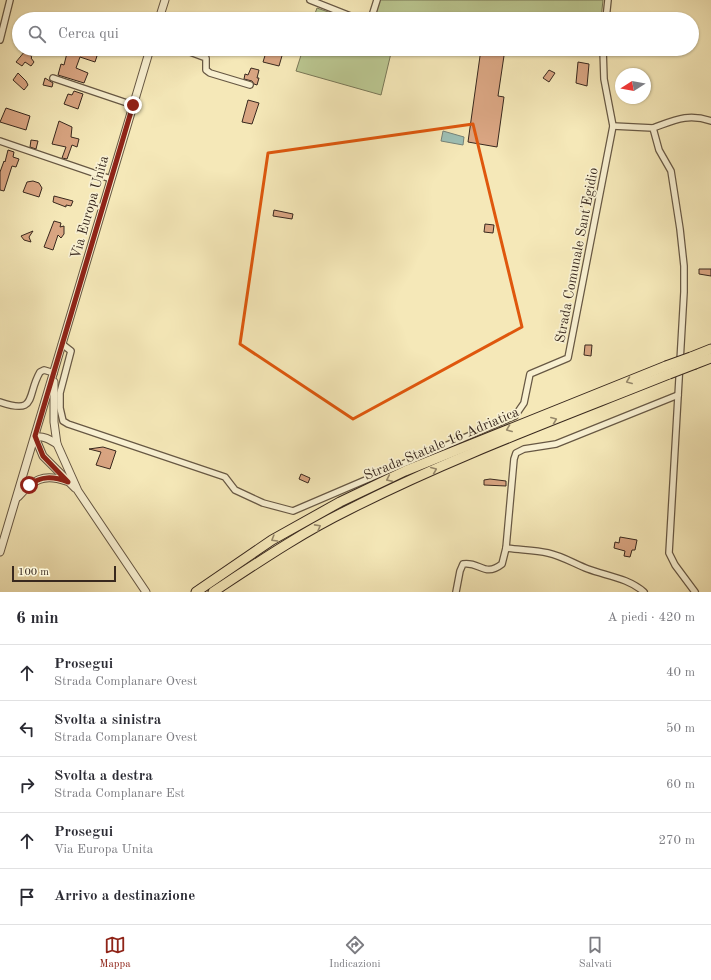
<!DOCTYPE html>
<html lang="it">
<meta charset="utf-8">
<style>
:root{--surface:#fff;--page:#f7f7f7;--text:#2b2b33;--muted:#7c7c81;--line:#e1e1e2;--accent:#8f2418}
body{margin:0;font-family:"Old Standard TT",serif;background:var(--page);color:var(--text)}
.compass{position:absolute;left:615px;top:68px;width:36px;height:36px;border-radius:50%;background:var(--surface);box-shadow:0 1px 3px #0004;rotate:259deg}
.scale{position:absolute;left:12px;bottom:10px;width:104px;box-sizing:border-box;padding-left:4px;border:2px solid #38281e;border-top:0;font-size:11px;line-height:14px;white-space:nowrap;color:#38281e;-webkit-text-stroke:3px #f8f0d1;paint-order:stroke}
.stop{position:absolute;width:12px;height:12px;margin:-9px;border:3px solid #8f2418;border-radius:50%;background:#fff}
.stop.end{background:#8f2418;border-color:#fff;box-shadow:0 1px 4px #0008}
.list{margin:0;padding:0;list-style:none}
h2{display:flex;justify-content:space-between;align-items:center;height:52px;margin:0;padding:0 16px;font-size:17px}
h2 small{font-size:13px;font-weight:400;color:var(--muted)}
.list li{display:grid;grid-template-columns:26px 1fr auto;gap:12px;align-items:center;box-sizing:border-box;height:56px;padding:0 16px;border-top:1px solid var(--line)}
.list b{display:block;font-size:15px;white-space:nowrap}
.list p{margin:0;font-size:13px;white-space:nowrap;color:var(--muted)}
.list em{font-size:13px;font-style:normal;color:var(--muted)}
.icon{flex:none;width:22px;height:22px;fill:none;stroke:currentColor;stroke-width:2;stroke-linecap:round;stroke-linejoin:round}
.map{position:relative;flex:none;width:711px;height:592px;overflow:hidden}
.search{position:absolute;background:var(--surface);box-shadow:0 1px 3px #0004;left:12px;right:12px;top:12px;height:44px;display:flex;align-items:center;gap:10px;box-sizing:border-box;padding:0 14px;border-radius:22px;color:var(--muted);font-size:15px}
.sheet{height:332px;background:var(--surface)}
nav{display:flex;justify-content:space-around;align-items:center;box-sizing:border-box;height:56px;border-top:1px solid var(--line);background:var(--surface);font-size:11px;color:var(--muted)}
nav a{display:grid;justify-items:center;gap:2px}
nav .on{color:var(--accent)}
.map>svg:first-child{display:block}
</style>
<div class="map">
<svg width="711" height="592" viewBox="0 0 711 592">
<rect width="100%" height="100%" fill="#f5e8b8"/>
<filter id="stains"><feTurbulence type="fractalNoise" baseFrequency=".005" numOctaves="4"/><feColorMatrix values="0 0 0 0 .2 0 0 0 0 .09 0 0 0 0 .02 0 0 0 .5 -.17"/></filter>
<radialGradient id="worn" r=".72"><stop offset=".6" stop-color="#630" stop-opacity="0"/><stop offset="1" stop-color="#630" stop-opacity=".3"/></radialGradient>
<g fill="#bac690" stroke="#797757">
<path d="M380 0H603L601 19H508L489 16 476 19H448L431 16 423 19H374Z"/>
<path d="M317 8 348 19H313Z"/>
<path d="M303 49H392L381 95 296 71Z"/>
</g>
<path fill="#9dbfb5" stroke="#758379" d="M443 131 464 137 463 145 441 141Z"/>
<g fill="#d9a582" stroke="#38281e">
<path d="M75 49H96L94 55 97 56 95 62 80 57 76 68 88 73 84 83 58 75 61 64 64 65 67 53 73 55Z"/>
<path d="M267 49H284L279 66 263 62Z"/>
<path d="M481 49H505L498 96 504 97 497 147 468 142Z"/>
<path d="M25 51 32 57 31 58 34 62 31 66 25 62 22 66 16 62Z"/>
<path d="M578 62 589 64 587 86 576 83Z"/>
<path d="M251 68 259 70 257 78H259L257 85 254 84 252 81 244 79 245 74 248 75Z"/>
<path d="M549 70 555 73 549 82 543 78Z"/>
<path d="M18 73 26 81 28 85 24 90 13 80Z"/>
<path d="M45 78 53 83 52 87 43 85Z"/>
<path d="M74 91 83 94 78 109 64 104 68 94 72 95Z"/>
<path d="M248 100 259 103 252 124 242 122Z"/>
<path d="M6 108 30 116 26 130 0 122Z"/>
<path d="M59 121 72 127 71 137 79 139 77 147 72 145 67 159 62 158 66 147 52 144Z"/>
<path d="M31 140 38 141 36 149 30 147Z"/>
<path d="M8 150 14 152 13 157 19 159 16 167 12 166 4 191 0 190V172L4 161 5 162Z"/>
<path d="M27 182 33 181 39 183 42 188 39 197 23 192Z"/>
<path d="M54 196 73 201 71 206 66 205V207L53 202Z"/>
<path d="M274 210 293 214 292 219 273 216Z"/>
<path d="M54 221 61 223 60 227 64 226V234L61 238 58 235 53 250 44 247Z"/>
<path d="M485 224 494 225 493 233 484 232Z"/>
<path d="M33 231 29 237 31 242 24 240 21 236Z"/>
<path d="M699 269H711V276L699 274Z"/>
<path d="M585 345H592L591 356 584 355Z"/>
<path d="M103 447 116 451 110 469 96 465 101 452 89 449Z"/>
<path d="M301 474 310 478 308 483 299 479Z"/>
<path d="M490 479 506 481V486L484 485V480Z"/>
<path d="M620 537 637 540 635 550H632L630 557 624 556 625 551 614 548 615 542 619 543Z"/>
</g>
<g fill="none" stroke-linecap="round" stroke-linejoin="round">
<defs>
<g id="service">
<path d="M137 49 147 55"/>
<path d="M57 50V49"/>
</g>
<g id="minor">
<path d="M310 0 358 19"/>
<path d="M371 19 377 0"/>
<path d="M606 19 608 0"/>
<path d="M0 40 10 0"/>
<path d="M182 49 206 58V70L210 73 250 85"/>
<path d="M53 78 133 105"/>
<path d="M613 126 653 128 659 150 671 171 680 229 684 266V292L669 553 675 565 695 592"/>
<path d="M653 128C675 120 688 113 711 121"/>
<path d="M0 141 111 179"/>
<path d="M62 344 71 351 60 393V408L63 421 68 424 225 477 235 490 263 503 293 511 515 416 524 403 530 374 568 358 613 126 604 79 603 49"/>
<path d="M0 402C38 415 26 396 40 372L44 370 54 373"/>
<path d="M506 548C520 550 535 550 548 553 562 556 575 564 588 569 607 576 628 578 644 592"/>
<path d="M456 592 460 571 463 564C480 561 484 578 502 564L506 548 514 459 516 453 524 449 556 444 678 395"/>
</g>
<g id="tertiary">
<path d="M159 19 165 0"/>
<path d="M54 382V422L57 444 78 491 146 592"/>
<path d="M35 437 43 456 75 488"/>
<path d="M35 437C44 436 49 439 57 444"/>
<path d="M18 497C33 480 43 473 66 481"/>
<path d="M0 552 150 49"/>
</g>
<g id="trunk">
<path d="M691 357 711 349"/>
<path d="M695 364 711 358"/>
<path d="M196 592 272 540 340 502 405 471 666 366"/>
<path d="M213 592C257 563 301 533 348 510 452 457 562 417 669 374"/>
</g>
</defs>
<use href="#service" stroke="#675844" stroke-width="4.5"/>
<use href="#minor" stroke="#675844" stroke-width="8"/>
<use href="#tertiary" stroke="#675844" stroke-width="9"/>
<use href="#trunk" stroke="#38281e" stroke-width="11"/>
<use href="#service" stroke="#f8f0d1" stroke-width="2.5"/>
<use href="#minor" stroke="#f8f0d1" stroke-width="5.5"/>
<use href="#tertiary" stroke="#f8f0d1" stroke-width="7"/>
<use href="#trunk" stroke="#f5e8b8" stroke-width="9"/>
<defs>
<g id="trunk-bridge">
<path d="M666 366 691 357"/>
<path d="M669 374 695 364"/>
</g>
</defs>
<use href="#trunk-bridge" stroke="#38281e" stroke-width="11" stroke-linecap="butt"/>
<use href="#trunk-bridge" stroke="#f5e8b8" stroke-width="9"/>
</g>
<defs><path id="oneway-chevron" d="M-2-3.5L2.5 0L-2 3.5" fill="none" stroke-width="1.6" stroke-linecap="round" stroke-linejoin="round"/></defs>
<g stroke="#96886b">
<use href="#oneway-chevron" transform="translate(629 381) rotate(158)"/>
<use href="#oneway-chevron" transform="translate(554 420) rotate(-22)"/>
<use href="#oneway-chevron" transform="translate(509 429) rotate(158)"/>
<use href="#oneway-chevron" transform="translate(434 470) rotate(-23)"/>
<use href="#oneway-chevron" transform="translate(389 479) rotate(155)"/>
<use href="#oneway-chevron" transform="translate(318 527) rotate(-29)"/>
<use href="#oneway-chevron" transform="translate(274 539) rotate(149)"/>
</g>
<g fill="none" stroke-linecap="round" stroke-linejoin="round">
<path stroke="#8f2418" stroke-width="5" d="M29 485C41 476 53 476 68 482L43 456 35 436 133 105"/>
</g>
<path fill="none" stroke="#df570d" stroke-width="3" stroke-linejoin="round" d="M473 124 522 327 353 419 240 344 268 153Z"/>
<g text-anchor="middle" stroke-width="3.5" stroke-linejoin="round" paint-order="stroke">
<g font-size="14" fill="#38281e" stroke="#f8f0d1">
<text transform="translate(89 207) rotate(-74)" y="5">Via Europa Unita</text>
<text transform="translate(576 255) rotate(-79)" y="5">Strada Comunale Sant'Egidio</text>
<text transform="translate(441 443) rotate(-23)" y="5">Strada Statale 16 Adriatica</text>
</g>
</g>
<rect width="100%" height="100%" filter="url(#stains)"/>
<rect width="100%" height="100%" fill="url(#worn)"/>
</svg>
<svg class="compass" viewBox="-18 -18 36 36"><path d="M0-13l5 13h-10z" fill="#e53935"/><path d="M0 13l5-13h-10z" fill="#7c7c81"/></svg>
<div class="scale">100 m</div>
<div class="stop" style="left:29px;top:485px"></div>
<div class="stop end" style="left:133px;top:105px"></div>
<div class="search"><svg class="icon" aria-label="search" viewBox="0 0 24 24"><circle cx="10" cy="10" r="6"/><path d="M15 15l6 6"/></svg>Cerca qui</div>
</div>
<section class="sheet">
<h2>6 min<small>A piedi · 420 m</small></h2>
<ul class="list">
<li><svg class="icon" aria-label="ahead" viewBox="0 0 24 24"><path d="M12 20V5M6 11l6-6 6 6"/></svg><div><b>Prosegui</b><p>Strada Complanare Ovest</p></div><em>40 m</em></li>
<li><svg class="icon" aria-label="left" viewBox="0 0 24 24"><path d="M17 20v-9H6M10 6l-5 5 5 5"/></svg><div><b>Svolta a sinistra</b><p>Strada Complanare Ovest</p></div><em>50 m</em></li>
<li><svg class="icon" aria-label="right" viewBox="0 0 24 24"><path d="M7 20v-9h11M14 6l5 5-5 5"/></svg><div><b>Svolta a destra</b><p>Strada Complanare Est</p></div><em>60 m</em></li>
<li><svg class="icon" aria-label="ahead" viewBox="0 0 24 24"><path d="M12 20V5M6 11l6-6 6 6"/></svg><div><b>Prosegui</b><p>Via Europa Unita</p></div><em>270 m</em></li>
<li><svg class="icon" aria-label="arrive" viewBox="0 0 24 24"><path d="M6 21V4h12l-3 4 3 4H6"/></svg><div><b>Arrivo a destinazione</b></div></li>
</ul>
</section>
<nav>
<a class="on"><svg class="icon" aria-label="map" viewBox="0 0 24 24"><path d="M3 6l6-2 6 2 6-2v14l-6 2-6-2-6 2zM9 4v14M15 6v14"/></svg>Mappa</a>
<a><svg class="icon" aria-label="directions" viewBox="0 0 24 24"><path d="M12 3l9 9-9 9-9-9zM9 14v-3h6M13 9l2 2-2 2"/></svg>Indicazioni</a>
<a><svg class="icon" aria-label="saved" viewBox="0 0 24 24"><path d="M7 4h10v16l-5-4-5 4z"/></svg>Salvati</a>
</nav>
